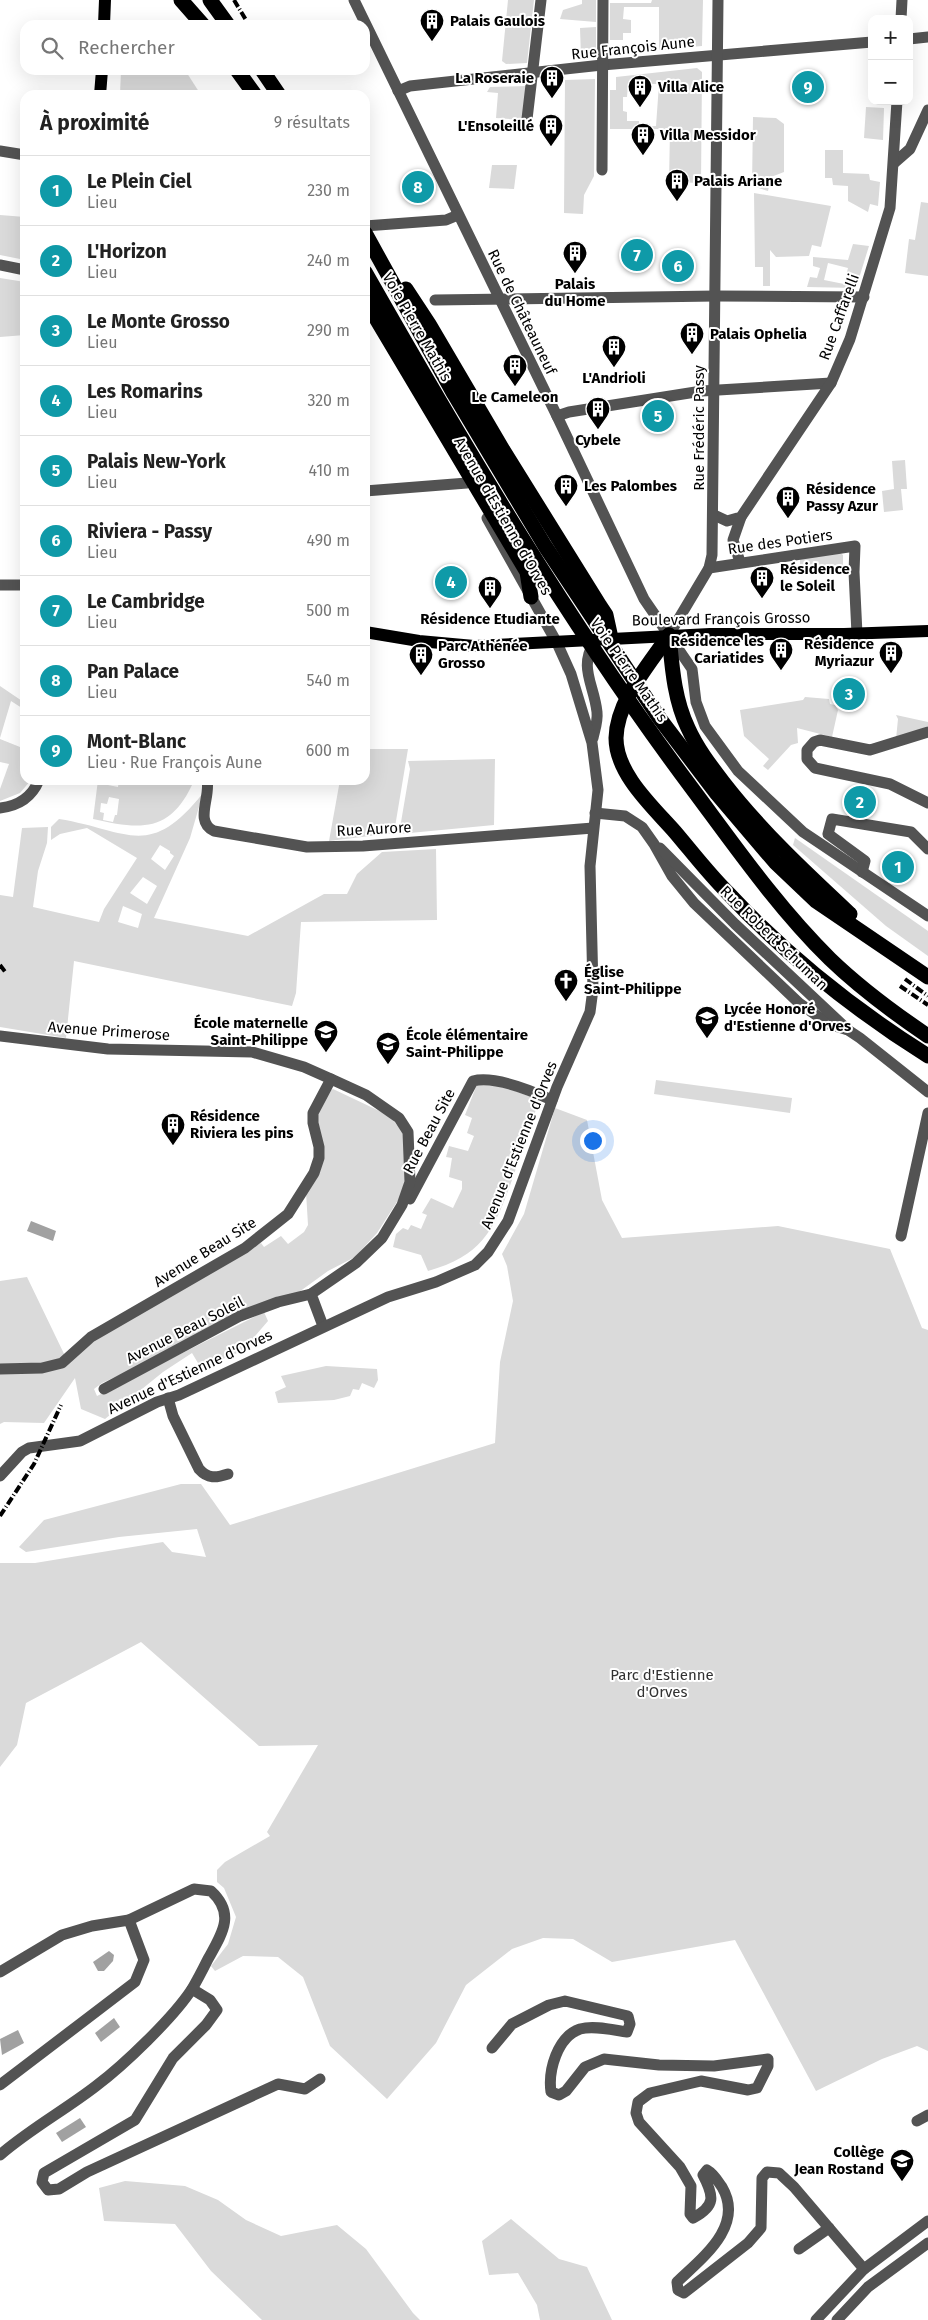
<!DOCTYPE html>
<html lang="fr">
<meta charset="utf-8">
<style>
:root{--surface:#fff;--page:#f2f2f2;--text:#222;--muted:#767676;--line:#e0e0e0;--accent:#0b8043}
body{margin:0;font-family:"Fira Sans",sans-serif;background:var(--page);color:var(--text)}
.controls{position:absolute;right:15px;top:15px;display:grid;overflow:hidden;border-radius:10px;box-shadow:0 5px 20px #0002}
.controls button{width:45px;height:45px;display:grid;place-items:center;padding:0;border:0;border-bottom:1px solid var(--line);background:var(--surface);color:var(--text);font:25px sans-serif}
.you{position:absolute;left:592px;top:1140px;width:18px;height:18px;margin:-12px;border:4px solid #fff;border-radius:50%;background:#1a73e8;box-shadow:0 0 0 8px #1a73e833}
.badge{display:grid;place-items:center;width:32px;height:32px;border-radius:50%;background:var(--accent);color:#fff;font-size:16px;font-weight:700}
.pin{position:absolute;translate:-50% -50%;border:2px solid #fff;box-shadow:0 1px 5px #0006}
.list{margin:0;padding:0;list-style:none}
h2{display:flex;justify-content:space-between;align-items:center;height:65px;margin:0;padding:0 20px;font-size:21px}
h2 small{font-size:16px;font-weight:400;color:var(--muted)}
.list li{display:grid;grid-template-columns:32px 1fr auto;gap:15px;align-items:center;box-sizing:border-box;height:70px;padding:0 20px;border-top:1px solid var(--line)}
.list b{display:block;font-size:19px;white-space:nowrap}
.list p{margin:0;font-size:16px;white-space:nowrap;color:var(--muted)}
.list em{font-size:16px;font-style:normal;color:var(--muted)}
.icon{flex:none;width:28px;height:28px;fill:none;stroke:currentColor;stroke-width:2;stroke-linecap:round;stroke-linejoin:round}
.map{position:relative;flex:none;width:928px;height:2320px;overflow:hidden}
.search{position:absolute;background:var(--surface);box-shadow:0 5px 20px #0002;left:20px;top:20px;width:350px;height:55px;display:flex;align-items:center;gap:12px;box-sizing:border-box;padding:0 18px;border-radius:15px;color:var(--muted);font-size:19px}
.panel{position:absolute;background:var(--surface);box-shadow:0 5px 20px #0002;left:20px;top:90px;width:350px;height:695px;border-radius:15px}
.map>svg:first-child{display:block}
</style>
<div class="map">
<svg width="928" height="2320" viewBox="0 0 928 2320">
<rect width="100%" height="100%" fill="#fff"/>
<g fill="#dadada" fill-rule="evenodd">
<path d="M508 0H534L527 63 506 64 502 61Z"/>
<path d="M582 0H596V22L560 19 563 10 582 4Z"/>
<path d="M652 0H703L702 46 659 50V7H624L623 19 631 20V33H623V40H610V3H651Z"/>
<path d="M596 27V56L581 57 580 28Z"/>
<path d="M697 68 702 72 701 183 669 182 670 129H610V90H616V77ZM628 84H659L656 126 639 127V121H627V112L623 111V97H627Z"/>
<path d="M121 70H185L201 95H120Z"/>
<path d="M595 79 594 176 584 195 583 214 564 213 565 80Z"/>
<path d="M527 86 522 120 496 118 498 93 487 92 490 87Z"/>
<path d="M866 107 884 108 883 140 864 138Z"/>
<path d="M753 117 776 118 784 124V172L771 177 768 191 752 186Z"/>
<path d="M825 150H843V173L869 174 870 180 880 182 878 206 870 204 868 212 848 201V186L833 185 832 178H825Z"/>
<path d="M492 165H517L514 189 489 188Z"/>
<path d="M754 193 831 206 821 247 812 245 809 256 776 257 770 250V286H763V267H755Z"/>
<path d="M921 202 928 203V276L905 273 909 239 915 240Z"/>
<path d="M0 215 25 217V260L0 255Z"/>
<path d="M853 244 869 246 856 288 807 287 810 277 817 278 820 268 813 266V257L848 260ZM828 263 848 268 844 284 824 280Z"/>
<path d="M0 278 25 282V335L0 337Z"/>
<path d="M905 460 907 489H901L903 510 884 512 882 491 894 489 892 461Z"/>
<path d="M838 551 843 555V568H814L800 565V557Z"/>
<path d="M0 686 25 703V710L11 701 0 738Z"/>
<path d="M805 697 829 699 830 704 835 705 838 710 832 737 797 728 798 743 791 745 768 770 763 766 769 759 744 736 740 710 803 700Z"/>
<path d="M896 715 928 722V726L896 739 898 719Z"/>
<path d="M0 739 25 749 22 773 25 774V780H31L20 793 0 801V789L9 764 0 762Z"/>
<path d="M365 749H408L394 833 329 841 340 780H365Z"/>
<path d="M495 759 494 825 399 834 410 769 408 761Z"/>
<path d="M98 780H104L103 784 118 787 119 780H163L192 785C169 834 138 829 93 819ZM109 797 119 799 117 815H115L113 822 103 820 104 813 100 812 101 803 107 804Z"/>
<path d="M203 793 190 838 154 918 248 936 324 894H347L357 874 382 852 436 849 437 920 301 922 296 993 292 1006 74 961 66 1038 0 1027V895L13 897 22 828 48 827 47 843 38 871 33 907 99 922 104 909 137 858 87 828 60 834 51 840V827L59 819C128 830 149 861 203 793ZM160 845 170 851V853L174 856 165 870 151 859ZM143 877 157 886 147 904 130 893ZM123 906 142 914 138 928 118 922Z"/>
<path d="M795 838 928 931V956L886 926 793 845Z"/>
<path d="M485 1080 539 1100C531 1125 522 1151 513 1177 495 1228 484 1255 428 1271L421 1255 393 1247 396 1234 403 1228 408 1230 411 1225 421 1229 427 1215 422 1213 431 1198 453 1208 462 1189V1181L449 1177 452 1158 446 1157 449 1146 468 1151 474 1136 467 1133 472 1118 465 1115 478 1082Z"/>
<path d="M656 1080 792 1098 790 1113 654 1094Z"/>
<path d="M333 1089 390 1116 406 1137V1177L402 1194 377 1233 355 1257 328 1271 299 1292 102 1383 94 1389 97 1396 264 1312 268 1321 242 1351 201 1368 192 1353 163 1372 105 1419 81 1409 75 1378 44 1423 4 1422 0 1424V1281L27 1277 67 1360 104 1335 261 1243 264 1247 281 1236 288 1244 304 1232 308 1225 306 1192 321 1159 315 1120 328 1092Z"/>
<path d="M555 1108 587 1120 602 1200 622 1238 778 1226 890 1249 922 1328 928 1330V2051L917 2046 882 2059 816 2091 735 1940 612 1962 573 1939 543 1938 512 1949 466 1985 436 2043 387 2099 330 2046 303 1977 278 1957 243 1956 215 1971 211 1966 228 1944 236 1917 224 1888 217 1882V1870L225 1862 270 1836 267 1832 318 1745 259 1746 141 1642 26 1703 17 1745 0 1767V1563H35L163 1542 172 1552 206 1557 197 1529 119 1537 26 1552 19 1547 44 1520 181 1484H201L230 1525 495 1443 500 1362 513 1301 507 1266 502 1254 524 1214Z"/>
<path d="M326 1366 377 1369 378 1380 374 1388 362 1383 359 1390 353 1389 350 1396 334 1400 278 1403 275 1392 286 1387 281 1376Z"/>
<path d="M125 2181 185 2186 218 2200 246 2220 281 2236 337 2225 366 2249 413 2313 420 2320H262L211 2271 175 2224 104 2221 99 2188Z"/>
<path d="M511 2219 559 2259 587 2267 612 2320H540L537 2305 518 2273 489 2275 482 2241Z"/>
</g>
<g fill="#a1a1a1">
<path d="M31 1221 56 1231 53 1241 27 1231Z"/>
<path d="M109 1951 114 1955 113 1961 104 1971H98L93 1962Z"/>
<path d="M114 2018 120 2027 101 2042 95 2033Z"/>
<path d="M18 2030 24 2043 2 2055 0 2039Z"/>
<path d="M80 2118 86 2127 62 2142 56 2133Z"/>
</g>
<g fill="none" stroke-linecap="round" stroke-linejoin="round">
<g stroke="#535353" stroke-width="11">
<path d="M354 0 557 416 644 599 692 669 696 702 705 726 738 771 803 832 928 916"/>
<path d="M901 19 902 0"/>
<path d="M909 39 928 37"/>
<path d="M398 91 410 86 602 65 872 42"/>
<path d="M527 119 541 0"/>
<path d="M0 151 25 155"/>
<path d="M894 163 910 149 928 110"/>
<path d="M602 170 603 0"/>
<path d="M365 226 446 220 458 215"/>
<path d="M0 265 25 270"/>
<path d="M435 300 716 296 864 297"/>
<path d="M557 416 569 412 702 391 831 383"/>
<path d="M365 491 467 483"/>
<path d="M714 515 727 521 741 517 831 383 850 339 890 208 897 101"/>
<path d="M740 562 733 540 741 517"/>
<path d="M709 568 855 546 854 572 857 634"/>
<path d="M0 585H25"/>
<path d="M669 635 709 568 712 555 718 0"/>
<path d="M928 732 870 750 820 740 814 742 807 750V759L815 768 890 784 928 803"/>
<path d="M593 738C595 729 598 721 597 712 594 684 578 667 595 641"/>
<path d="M207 780C211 797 194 822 214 831L307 847 363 846 593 828"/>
<path d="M0 808C18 806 32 797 39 780"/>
<path d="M595 813 625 816 642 827 654 844 672 876 694 903 799 1003 829 1024 848 1030 860 1038 928 1092"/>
<path d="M660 848 735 924 848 1030"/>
<path d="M862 872 865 861 828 834 832 819 911 832 928 849"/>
<path d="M0 1036 108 1049 252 1052 304 1067 331 1079"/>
<path d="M410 1199 473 1081C494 1075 532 1091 552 1100"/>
<path d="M901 1236 928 1113"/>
<path d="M0 1369 42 1368 62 1363 91 1337 245 1248 288 1214 314 1173 319 1158V1147L313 1123V1113L331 1079 366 1095 399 1118 408 1132 410 1182 402 1205 382 1238 356 1263 311 1294 323 1326"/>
<path d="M104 1389 240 1316 278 1302 311 1294"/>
<path d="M168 1398 173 1416 199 1469C208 1479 216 1478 228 1474"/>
<path d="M0 1476 22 1452 29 1448 80 1441 157 1402 179 1395 388 1297 436 1282 475 1265 488 1252 508 1221 557 1087 590 1012 593 989 590 866 598 790 592 743 571 674 557 643 487 518"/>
<path d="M0 1972 62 1935 92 1926 129 1920 194 1889 211 1891C236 1914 222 1934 208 1959 203 1969 198 1979 192 1989 173 2018 124 2065 96 2086 65 2110 30 2129 0 2155"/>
<path d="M192 1989 210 2000 217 2010 206 2025 173 2058 135 2120 44 2173 42 2182 48 2190 59 2189 87 2172 278 2084 305 2089 320 2079"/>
<path d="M492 2048 512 2024 549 2005 565 2001 628 2016 630 2024 627 2032C613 2030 594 2025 580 2029 557 2037 548 2071 551 2092L559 2095 566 2091 585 2067 604 2059 659 2065 714 2066 768 2059V2066L757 2088 748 2090 701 2081 650 2093 638 2102 636 2113 639 2122 680 2167 691 2186 690 2214 693 2218C716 2206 714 2196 703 2175L707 2170C714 2174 717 2180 722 2187 745 2226 702 2258 677 2282L678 2290 684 2293 748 2243 761 2228 762 2178 767 2172 779 2173 794 2187 864 2269"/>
<path d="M0 2085 135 1982 144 1960 129 1920"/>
<path d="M917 2121 928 2115"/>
<path d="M799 2249 829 2228"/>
<path d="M816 2320 864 2269 928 2221"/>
<path d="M837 2320 868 2287 928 2243"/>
</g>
<g stroke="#000" stroke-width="12">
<path d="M104 25 105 0"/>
<path d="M100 95 102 70"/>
<path d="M365 632 419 641 474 646 710 634H844L928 631"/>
</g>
<g stroke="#000" stroke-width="15">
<path d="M181 0 203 25"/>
<path d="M210 0 228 25"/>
<path d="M237 70 255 95"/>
<path d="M262 70 279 95"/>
<path d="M365 233 454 394 545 546 660 719 717 794 775 862 816 901 928 977"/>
<path d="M365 272C466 449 569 624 691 787 735 846 778 908 830 959 860 988 894 1013 928 1036"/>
<path d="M406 289 429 324 503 450 600 606 606 615 611 638"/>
<path d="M365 300 527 572 531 597"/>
<path d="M669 635C649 665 617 700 616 738 616 774 653 807 675 832 692 852 708 873 727 892 786 955 855 1010 928 1056"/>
<path d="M669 635C672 666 674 699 688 728 697 748 710 765 723 782 761 831 805 872 850 914"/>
</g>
<g stroke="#000" stroke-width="4" stroke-dasharray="8 2.5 1 2.5" stroke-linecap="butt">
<path d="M234 0 249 25"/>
<path d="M0 965 6 973"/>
<path d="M905 979 928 996"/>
<path d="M900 986 928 1005"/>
<path d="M0 1516 34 1464 61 1405"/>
</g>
</g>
<defs>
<symbol id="building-pin" viewBox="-11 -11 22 30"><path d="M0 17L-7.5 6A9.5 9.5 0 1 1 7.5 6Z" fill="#000" stroke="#fff"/><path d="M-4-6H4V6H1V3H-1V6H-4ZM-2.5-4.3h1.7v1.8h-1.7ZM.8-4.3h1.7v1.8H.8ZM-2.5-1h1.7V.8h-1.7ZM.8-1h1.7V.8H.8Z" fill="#fff"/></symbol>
<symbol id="church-pin" viewBox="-11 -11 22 30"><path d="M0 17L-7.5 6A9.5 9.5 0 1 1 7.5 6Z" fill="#000" stroke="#fff"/><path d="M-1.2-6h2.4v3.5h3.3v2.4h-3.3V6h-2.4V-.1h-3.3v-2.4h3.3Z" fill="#fff"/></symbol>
<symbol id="school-pin" viewBox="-11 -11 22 30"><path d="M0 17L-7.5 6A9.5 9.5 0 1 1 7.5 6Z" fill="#000" stroke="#fff"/><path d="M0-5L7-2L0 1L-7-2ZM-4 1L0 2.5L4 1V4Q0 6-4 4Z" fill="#fff"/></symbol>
</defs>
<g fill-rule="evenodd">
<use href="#building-pin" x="418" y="7" width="28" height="38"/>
<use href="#building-pin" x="538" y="64" width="28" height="38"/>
<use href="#building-pin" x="626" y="73" width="28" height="38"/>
<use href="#building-pin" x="537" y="112" width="28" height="38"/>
<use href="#building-pin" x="629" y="121" width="28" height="38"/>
<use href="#building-pin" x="663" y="167" width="28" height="38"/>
<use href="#building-pin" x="561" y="239" width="28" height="38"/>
<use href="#building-pin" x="678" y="320" width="28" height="38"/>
<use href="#building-pin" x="600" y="333" width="28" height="38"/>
<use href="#building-pin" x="501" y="352" width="28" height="38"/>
<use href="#building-pin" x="584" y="395" width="28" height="38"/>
<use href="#building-pin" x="552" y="472" width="28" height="38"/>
<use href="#building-pin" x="774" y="484" width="28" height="38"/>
<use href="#building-pin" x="748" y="564" width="28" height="38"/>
<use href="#building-pin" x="476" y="574" width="28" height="38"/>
<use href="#building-pin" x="767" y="636" width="28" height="38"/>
<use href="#building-pin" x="877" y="639" width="28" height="38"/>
<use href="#building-pin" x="407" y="641" width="28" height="38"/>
<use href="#church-pin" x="552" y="967" width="28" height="38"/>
<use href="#school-pin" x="693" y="1004" width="28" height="38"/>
<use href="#school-pin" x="312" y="1018" width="28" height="38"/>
<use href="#school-pin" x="374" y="1030" width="28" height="38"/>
<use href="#building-pin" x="159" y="1111" width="28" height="38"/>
<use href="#school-pin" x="888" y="2147" width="28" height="38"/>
</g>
<g text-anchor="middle" stroke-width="4" stroke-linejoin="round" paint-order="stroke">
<g font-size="15" font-weight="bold" fill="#000" stroke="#fff" text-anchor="start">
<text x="450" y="26">Palais Gaulois</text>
<text x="534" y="83" text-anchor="end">La Roseraie</text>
<text x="658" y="92">Villa Alice</text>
<text x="534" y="131" text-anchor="end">L'Ensoleillé</text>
<text x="660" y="140">Villa Messidor</text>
<text x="694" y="186">Palais Ariane</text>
<text x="575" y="289" text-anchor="middle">Palais<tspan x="575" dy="17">du Home</tspan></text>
<text x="710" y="339">Palais Ophelia</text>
<text x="614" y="383" text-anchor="middle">L'Andrioli</text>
<text x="515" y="402" text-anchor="middle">Le Cameleon</text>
<text x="598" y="445" text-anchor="middle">Cybele</text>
<text x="584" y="491">Les Palombes</text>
<text x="806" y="494">Résidence<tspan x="806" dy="17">Passy Azur</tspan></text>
<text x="780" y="574">Résidence<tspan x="780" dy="17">le Soleil</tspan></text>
<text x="490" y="624" text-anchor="middle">Résidence Etudiante</text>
<text x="764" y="646" text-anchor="end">Résidence les<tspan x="764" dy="17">Cariatides</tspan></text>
<text x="874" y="649" text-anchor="end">Résidence<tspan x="874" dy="17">Myriazur</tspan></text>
<text x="438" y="651">Parc Athénée<tspan x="438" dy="17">Grosso</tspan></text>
<text x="584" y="977">Église<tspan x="584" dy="17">Saint-Philippe</tspan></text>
<text x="724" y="1014">Lycée Honoré<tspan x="724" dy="17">d'Estienne d'Orves</tspan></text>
<text x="308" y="1028" text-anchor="end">École maternelle<tspan x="308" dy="17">Saint-Philippe</tspan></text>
<text x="406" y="1040">École élémentaire<tspan x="406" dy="17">Saint-Philippe</tspan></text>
<text x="190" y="1121">Résidence<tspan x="190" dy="17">Riviera les pins</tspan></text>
<text x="884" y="2157" text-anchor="end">Collège<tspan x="884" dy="17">Jean Rostand</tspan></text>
</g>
<g font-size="15" fill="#000" stroke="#fff">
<text transform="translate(633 48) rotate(-6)" y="5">Rue François Aune</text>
<text transform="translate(522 312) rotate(64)" y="5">Rue de Châteauneuf</text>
<text transform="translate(839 317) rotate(-70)" y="5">Rue Caffarelli</text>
<text transform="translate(417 327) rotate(60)" y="5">Voie Pierre Mathis</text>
<text transform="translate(699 428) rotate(-90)" y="5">Rue Frédéric Passy</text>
<text transform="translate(503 516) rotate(60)" y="5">Avenue d'Estienne d'Orves</text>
<text transform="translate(780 542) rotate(-8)" y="5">Rue des Potiers</text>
<text transform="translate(721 619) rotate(-1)" y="5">Boulevard François Grosso</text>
<text transform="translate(629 670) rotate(55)" y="5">Voie Pierre Mathis</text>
<text transform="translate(374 829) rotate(-3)" y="5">Rue Aurore</text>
<text transform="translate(774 938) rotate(44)" y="5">Rue Robert Schuman</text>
<text transform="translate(109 1031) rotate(4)" y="5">Avenue Primerose</text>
<text transform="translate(429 1131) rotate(-62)" y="5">Rue Beau Site</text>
<text transform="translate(519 1145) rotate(-68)" y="5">Avenue d'Estienne d'Orves</text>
<text transform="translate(205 1252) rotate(-32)" y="5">Avenue Beau Site</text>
<text transform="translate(185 1330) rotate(-27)" y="5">Avenue Beau Soleil</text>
<text transform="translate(190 1372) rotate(-25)" y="5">Avenue d'Estienne d'Orves</text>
</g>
<g font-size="15" fill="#313131" stroke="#fff">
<text x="662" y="1680">Parc d'Estienne<tspan x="662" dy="17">d'Orves</tspan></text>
</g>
</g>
</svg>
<div class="controls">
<button>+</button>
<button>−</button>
</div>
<div class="you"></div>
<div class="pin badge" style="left:898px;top:867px;background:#0f9aa8">1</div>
<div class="pin badge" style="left:860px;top:802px;background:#0f9aa8">2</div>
<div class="pin badge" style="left:849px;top:694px;background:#0f9aa8">3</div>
<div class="pin badge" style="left:451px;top:582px;background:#0f9aa8">4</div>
<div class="pin badge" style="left:658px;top:416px;background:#0f9aa8">5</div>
<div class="pin badge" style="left:678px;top:266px;background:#0f9aa8">6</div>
<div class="pin badge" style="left:637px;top:255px;background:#0f9aa8">7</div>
<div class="pin badge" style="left:418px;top:187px;background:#0f9aa8">8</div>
<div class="pin badge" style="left:808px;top:87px;background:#0f9aa8">9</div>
<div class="search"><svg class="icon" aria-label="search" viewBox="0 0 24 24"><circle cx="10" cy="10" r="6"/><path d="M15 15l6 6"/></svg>Rechercher</div>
<section class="panel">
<h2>À proximité<small>9 résultats</small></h2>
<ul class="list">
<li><span class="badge" style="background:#0f9aa8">1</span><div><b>Le Plein Ciel</b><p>Lieu</p></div><em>230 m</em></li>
<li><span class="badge" style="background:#0f9aa8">2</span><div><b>L'Horizon</b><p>Lieu</p></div><em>240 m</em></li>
<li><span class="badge" style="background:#0f9aa8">3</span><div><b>Le Monte Grosso</b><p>Lieu</p></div><em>290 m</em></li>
<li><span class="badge" style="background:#0f9aa8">4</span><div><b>Les Romarins</b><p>Lieu</p></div><em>320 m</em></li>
<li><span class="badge" style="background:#0f9aa8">5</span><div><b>Palais New-York</b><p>Lieu</p></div><em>410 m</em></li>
<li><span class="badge" style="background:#0f9aa8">6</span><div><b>Riviera - Passy</b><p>Lieu</p></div><em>490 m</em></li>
<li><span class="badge" style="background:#0f9aa8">7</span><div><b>Le Cambridge</b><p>Lieu</p></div><em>500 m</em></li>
<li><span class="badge" style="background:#0f9aa8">8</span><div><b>Pan Palace</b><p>Lieu</p></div><em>540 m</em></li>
<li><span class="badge" style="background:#0f9aa8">9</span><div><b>Mont-Blanc</b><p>Lieu · Rue François Aune</p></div><em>600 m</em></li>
</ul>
</section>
</div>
